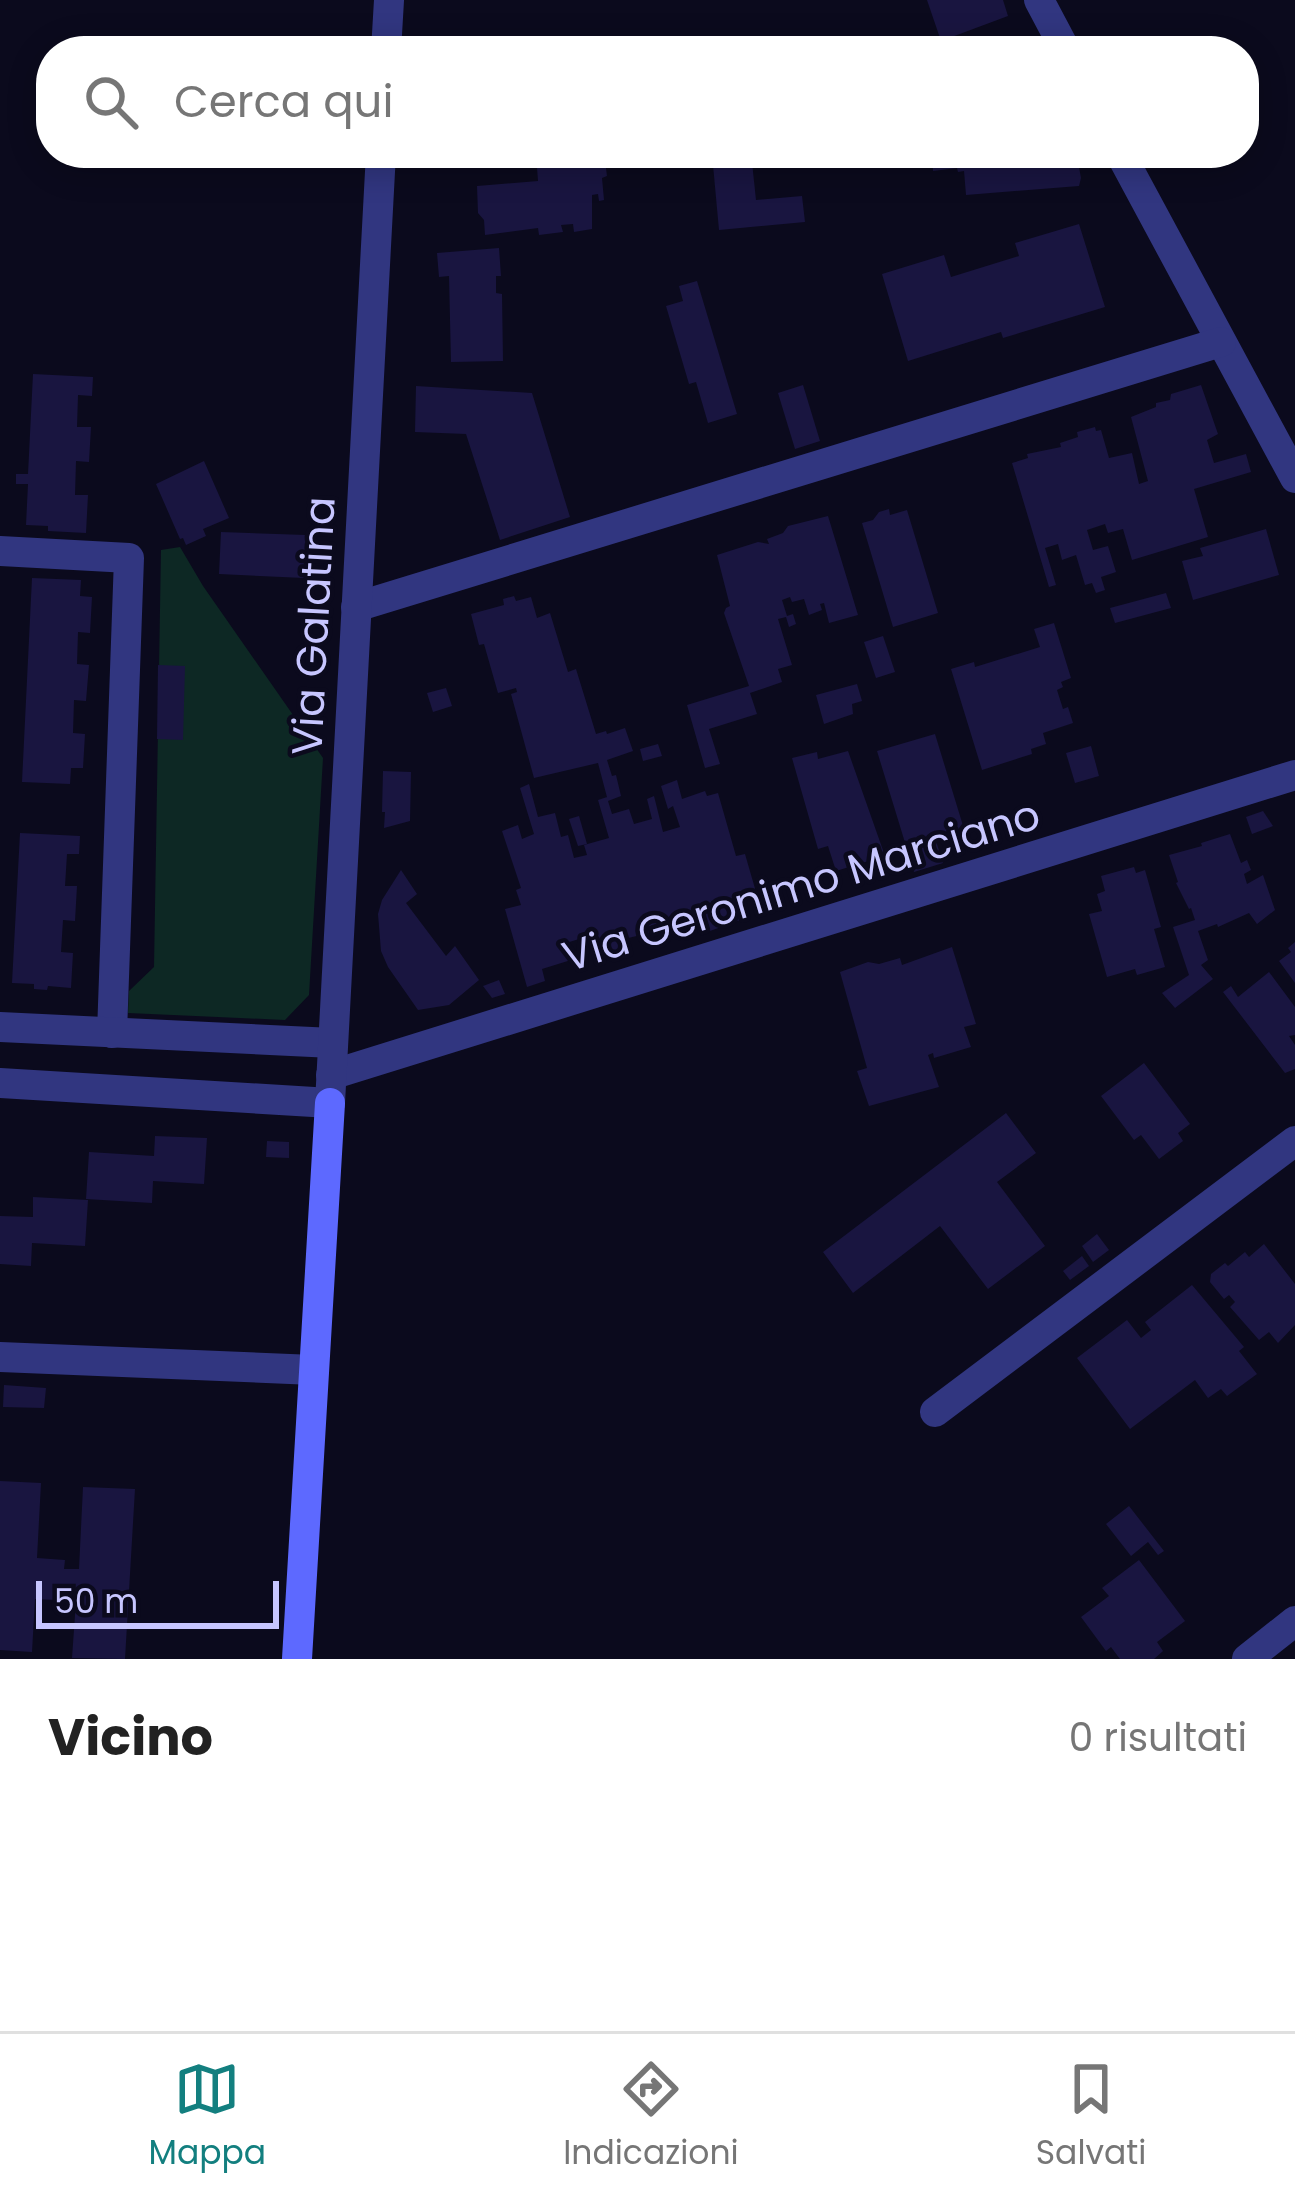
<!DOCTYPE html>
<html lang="it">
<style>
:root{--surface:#fff;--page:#f2f2f2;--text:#222;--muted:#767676;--line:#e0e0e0;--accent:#137f7f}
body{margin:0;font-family:Poppins,sans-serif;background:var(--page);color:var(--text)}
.scale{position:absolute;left:36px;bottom:30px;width:243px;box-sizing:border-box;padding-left:12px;border:6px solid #c7c6ff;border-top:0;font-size:33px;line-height:42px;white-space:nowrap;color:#c7c6ff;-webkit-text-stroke:9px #0b0a1d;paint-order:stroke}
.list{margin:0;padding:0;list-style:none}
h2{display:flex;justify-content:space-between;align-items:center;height:156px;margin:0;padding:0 48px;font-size:51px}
h2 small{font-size:39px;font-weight:400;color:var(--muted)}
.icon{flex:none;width:66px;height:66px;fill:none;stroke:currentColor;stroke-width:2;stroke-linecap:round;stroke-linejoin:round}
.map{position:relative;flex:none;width:1295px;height:1659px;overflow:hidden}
.search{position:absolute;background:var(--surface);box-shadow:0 6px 30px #0003;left:36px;right:36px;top:36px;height:132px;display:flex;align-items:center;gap:30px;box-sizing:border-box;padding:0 42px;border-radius:48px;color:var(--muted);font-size:45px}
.sheet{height:372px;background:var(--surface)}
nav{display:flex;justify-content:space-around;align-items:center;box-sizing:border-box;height:168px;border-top:3px solid var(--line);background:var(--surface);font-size:33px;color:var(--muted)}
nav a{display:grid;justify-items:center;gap:6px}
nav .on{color:var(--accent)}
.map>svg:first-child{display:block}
</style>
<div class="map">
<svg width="1295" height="1659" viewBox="0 0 1295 1659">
<rect width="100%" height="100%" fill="#0b0a1d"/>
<path fill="#0d2824" d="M180 547 203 586 323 758 309 995 285 1020 128 1013 129 991 154 967 161 550Z"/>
<g fill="#191540">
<path d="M927 0H1003L1008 16 941 41Z"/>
<path d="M604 153 607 176 602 178 604 200 599 201 598 194 592 195V229L574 232 573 224 561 225 563 232 539 235 538 228 485 235 484 220 478 213 477 186 538 181 536 154Z"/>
<path d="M932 153H1070L1078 162 1081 178 1079 186 966 195 964 171 958 172 957 168 933 171Z"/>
<path d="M752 162 756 200 802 196 805 222 719 230 713 165Z"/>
<path d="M1079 224 1105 307 1003 338 1001 332 908 361 882 274 944 255 951 277 1019 256 1015 243Z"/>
<path d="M499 248 501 276H496V293L502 294 503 361 451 362 449 276 439 277 437 253Z"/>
<path d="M697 281 737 414 708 423 696 382 689 384 666 306 683 301 679 286Z"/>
<path d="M33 374 93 377 92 396 78 395 77 427H91L89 462 76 461 75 495H88L86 533 48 531V526L26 525 28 484H16V474H28Z"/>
<path d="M803 385 820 441 795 449 778 393Z"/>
<path d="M1201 385 1218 434 1207 440 1214 463 1246 454 1251 472 1194 489 1208 537 1132 560 1123 529 1108 533 1105 524 1087 530 1093 550 1108 546 1116 572 1101 577 1105 590 1096 593 1092 583 1085 585 1076 555 1062 560 1058 544 1045 548 1056 585 1049 587 1012 463 1028 458 1027 454 1061 447 1060 443 1078 437 1077 432 1095 427 1096 431 1101 430 1109 458 1132 453 1139 484 1148 481 1131 417 1156 407V403L1170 400 1171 394Z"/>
<path d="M416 386 532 393 570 517 500 540 466 434 415 432Z"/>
<path d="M204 461 229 518 203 529 206 536 186 545 183 538 180 539 156 484Z"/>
<path d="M889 509 890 515 907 510 938 613 893 627 862 523 873 520 879 512Z"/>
<path d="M828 516 858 615 829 623 824 603 820 604 822 610 809 615 804 599 792 602 790 597 782 600 787 616 793 614 796 624 789 627 786 617 778 619 792 665 778 669 782 682 750 693 757 714 709 729 720 764 705 768 687 705 749 686 724 613 726 608 730 606 717 555 758 542 769 544 767 539 783 533 788 526Z"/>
<path d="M1266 529 1279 575 1193 600 1182 561 1203 556 1200 548Z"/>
<path d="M221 532 306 535 304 578 219 574Z"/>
<path d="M32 578 81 580 80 596 92 597 90 633 78 632 77 664 89 665 86 701 74 700 73 733 85 734 83 768H71L70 784 22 782Z"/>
<path d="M1166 593 1171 608 1115 623 1110 608Z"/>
<path d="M514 596 516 601 531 597 537 618 550 613 568 672 576 669 596 734 606 731 607 734 625 728 633 751 607 760 612 776 616 775 621 796 608 801 612 814 629 809 634 824 652 819 647 799 654 796 663 832 680 827 673 806 668 809 661 786 677 780 682 799 705 791 707 796 718 793 736 856 745 854 756 892 743 896 744 900 738 902 743 919 710 931 705 914 703 915 702 911 647 927 649 933 624 939 627 947 609 954 608 948 593 954 589 936 566 943 571 960 542 969 545 981 527 987 505 909 521 905 516 890 521 888 502 831 518 825 522 839 534 834 520 788 529 784 538 817 555 813 561 837 568 835 574 858 587 855 584 845 609 838 598 800 607 797 608 801 598 763 534 778 511 694 517 692 516 688 498 693 484 644 479 645 471 614 504 605 503 599Z"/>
<path d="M1054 623 1071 678 1061 682 1063 687 1057 690 1063 709 1068 707 1073 723 1043 733 1046 744 1031 749 1032 754 982 770 951 669 974 662 975 667 1040 647 1034 629Z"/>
<path d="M883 636 895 672 876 678 864 642Z"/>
<path d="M158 665 185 666 183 740 157 739Z"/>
<path d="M857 684 862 701 852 704 853 714 824 724 816 695Z"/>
<path d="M446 688 452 706 433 712 427 693Z"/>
<path d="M935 734 964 829 935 838 943 863 914 872 877 751Z"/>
<path d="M658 744 662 756 643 761 640 749Z"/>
<path d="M1091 746 1099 776 1075 783 1066 753Z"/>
<path d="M848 751 885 856 836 871 828 846 818 849 792 758 817 752 818 759Z"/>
<path d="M383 771 411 772 410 821 384 828 385 812H382Z"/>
<path d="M1263 811 1273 826 1252 834 1246 817Z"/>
<path d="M579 816 587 844 578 846 569 819Z"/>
<path d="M20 833 80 836 79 854H67L65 886H77L75 921 63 920 61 952 73 953 71 988 48 986 47 990 34 989V984L12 983Z"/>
<path d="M1230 834 1241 863 1247 860 1251 870 1244 874 1247 884 1263 875 1275 910 1257 924 1249 913 1218 927 1217 924 1198 931 1208 960 1201 965 1213 979 1175 1008 1162 993 1189 975 1173 927 1195 920 1191 908 1189 909 1176 883 1178 882 1169 855 1202 846 1201 843Z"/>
<path d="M1134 867 1136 873 1145 870 1159 920 1161 927 1154 929 1165 967 1137 975 1135 969 1107 977 1089 914 1102 911 1097 894 1105 891 1101 876Z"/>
<path d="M401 870 417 894 406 903 446 956 455 946 479 980 449 1005 418 1010 388 967 381 951 378 914 382 900Z"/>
<path d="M1295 942V983L1279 961 1291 952 1288 948Z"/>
<path d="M952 947 976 1024 964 1027 971 1047 934 1058 933 1053 928 1055 939 1087 869 1106 857 1071 867 1068 840 972 868 962 879 964 900 958 902 965Z"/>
<path d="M1269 972 1295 1007V1035L1289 1036 1295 1045V1069L1285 1073 1223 992 1231 986 1238 997Z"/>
<path d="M499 980 505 994 492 998 483 986Z"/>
<path d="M1144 1063 1190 1124 1178 1133 1183 1141 1159 1159 1141 1135 1134 1140 1101 1096Z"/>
<path d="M1006 1113 1036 1153 997 1182 1045 1246 988 1289 940 1226 853 1293 823 1252Z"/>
<path d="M155 1136 207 1138 204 1184 153 1181 152 1203 86 1199 89 1152 154 1156Z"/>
<path d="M267 1141 289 1142V1158L266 1157Z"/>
<path d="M33 1197 88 1200 85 1246 32 1243 31 1266 0 1264V1216L33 1217Z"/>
<path d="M1097 1234 1109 1250 1093 1262 1082 1246Z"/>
<path d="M1264 1244 1295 1284V1325L1278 1343 1269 1332 1259 1340 1230 1307 1235 1302 1229 1295 1224 1299 1210 1282 1211 1274 1225 1263 1228 1266 1245 1252 1249 1257Z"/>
<path d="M1082 1256 1089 1266 1070 1280 1063 1271Z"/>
<path d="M1192 1285 1244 1347 1239 1351 1257 1374 1227 1396 1221 1389 1208 1398 1195 1380 1130 1429 1077 1358 1127 1320 1141 1338 1151 1330 1145 1322Z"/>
<path d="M4 1385 46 1388 44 1408 3 1407Z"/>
<path d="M0 1481 41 1483 37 1558 65 1560 64 1569H79L83 1487 135 1489 125 1659 72 1658 76 1601 35 1599 32 1652 0 1650Z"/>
<path d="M1129 1506 1164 1551 1158 1555 1148 1542 1131 1556 1106 1524Z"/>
<path d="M1139 1560 1185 1621 1157 1642 1163 1651 1154 1659H1120L1111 1647 1106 1651 1081 1617 1109 1596 1102 1588Z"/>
</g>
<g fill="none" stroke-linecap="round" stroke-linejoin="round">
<g stroke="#313680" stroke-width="30">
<path d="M1039 0 1066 51"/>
<path d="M1120 153 1295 478"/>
<path d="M0 551 129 558 112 1033"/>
<path d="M356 607 1221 342"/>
<path d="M0 1027 333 1043"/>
<path d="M331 1075 1295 775"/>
<path d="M0 1083 330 1103"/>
<path d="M0 1357 314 1370"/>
<path d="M935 1412 1295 1141"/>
<path d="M1247 1659 1295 1621"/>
</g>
<g stroke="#313680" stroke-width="30">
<path d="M386 51 389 0"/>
<path d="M330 1103 381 153"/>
</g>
<path stroke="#5d69ff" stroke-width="30" d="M297 1659 330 1103"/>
</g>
<g text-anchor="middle" stroke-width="9" stroke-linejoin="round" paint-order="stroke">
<g font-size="42" fill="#c7c6ff" stroke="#0b0a1d">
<text transform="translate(313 626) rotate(-87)" y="15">Via Galatina</text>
<text transform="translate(801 885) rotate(-17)" y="15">Via Geronimo Marciano</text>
</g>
</g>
</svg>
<div class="scale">50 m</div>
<div class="search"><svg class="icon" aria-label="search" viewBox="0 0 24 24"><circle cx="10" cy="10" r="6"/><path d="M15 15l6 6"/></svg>Cerca qui</div>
</div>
<section class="sheet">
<h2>Vicino<small>0 risultati</small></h2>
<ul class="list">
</ul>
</section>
<nav>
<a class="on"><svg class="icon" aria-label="map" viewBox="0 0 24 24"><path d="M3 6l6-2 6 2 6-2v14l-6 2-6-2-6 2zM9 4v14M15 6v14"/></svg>Mappa</a>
<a><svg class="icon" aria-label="directions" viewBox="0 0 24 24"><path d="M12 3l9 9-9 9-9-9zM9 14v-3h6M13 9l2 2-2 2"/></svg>Indicazioni</a>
<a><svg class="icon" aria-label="saved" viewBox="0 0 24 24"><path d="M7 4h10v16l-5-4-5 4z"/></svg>Salvati</a>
</nav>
